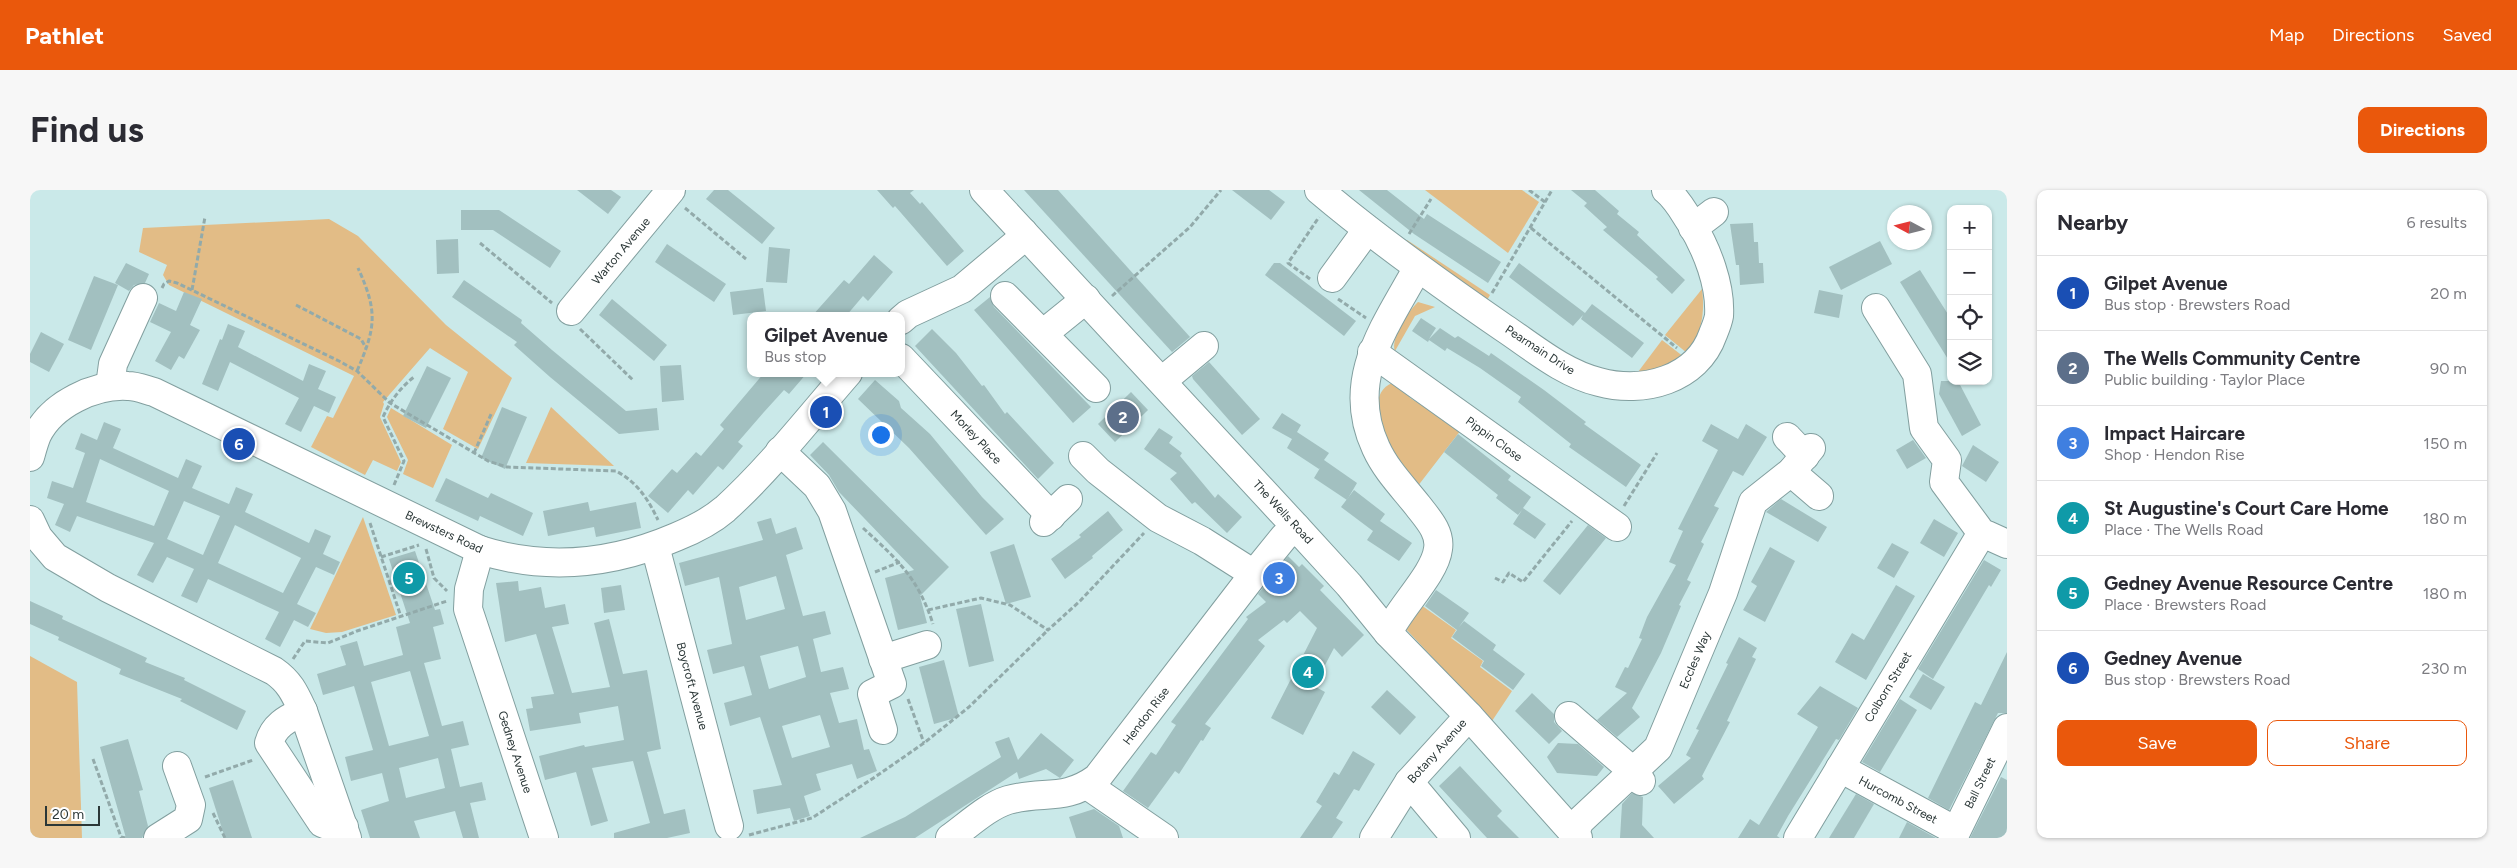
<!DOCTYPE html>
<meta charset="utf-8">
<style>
:root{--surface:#fff;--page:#f7f7f7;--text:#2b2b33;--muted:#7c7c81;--line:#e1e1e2;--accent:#ea580c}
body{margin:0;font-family:Figtree,sans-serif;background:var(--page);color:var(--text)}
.controls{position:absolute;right:15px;top:15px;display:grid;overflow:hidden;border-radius:10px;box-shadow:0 1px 4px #0004}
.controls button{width:45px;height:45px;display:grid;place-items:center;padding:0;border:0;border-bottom:1px solid var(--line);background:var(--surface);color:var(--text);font:25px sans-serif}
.compass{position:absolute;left:1857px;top:15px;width:45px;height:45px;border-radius:50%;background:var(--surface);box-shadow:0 1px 4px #0004;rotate:277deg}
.scale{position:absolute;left:15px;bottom:12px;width:55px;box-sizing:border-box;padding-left:5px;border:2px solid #2b3737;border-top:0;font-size:14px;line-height:18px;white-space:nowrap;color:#2b3737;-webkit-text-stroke:4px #fff;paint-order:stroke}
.you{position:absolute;left:850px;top:244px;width:18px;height:18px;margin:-12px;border:4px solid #fff;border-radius:50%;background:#1a73e8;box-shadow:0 0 0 8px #1a73e833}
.badge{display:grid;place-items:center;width:32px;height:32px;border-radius:50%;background:var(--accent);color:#fff;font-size:16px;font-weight:700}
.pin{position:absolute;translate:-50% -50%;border:2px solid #fff;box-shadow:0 1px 5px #0006}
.popup{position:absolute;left:717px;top:122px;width:158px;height:65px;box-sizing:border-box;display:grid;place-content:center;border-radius:10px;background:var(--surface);filter:drop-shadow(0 1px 4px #0005);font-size:16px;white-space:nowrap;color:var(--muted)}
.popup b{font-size:19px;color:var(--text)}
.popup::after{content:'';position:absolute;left:50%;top:100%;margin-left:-10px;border:10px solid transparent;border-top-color:var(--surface)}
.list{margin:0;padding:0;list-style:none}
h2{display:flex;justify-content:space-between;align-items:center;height:65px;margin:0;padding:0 20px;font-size:21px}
h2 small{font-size:16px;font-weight:400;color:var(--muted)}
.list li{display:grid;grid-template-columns:32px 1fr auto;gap:15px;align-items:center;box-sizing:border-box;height:75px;padding:0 20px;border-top:1px solid var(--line)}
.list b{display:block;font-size:19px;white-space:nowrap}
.list p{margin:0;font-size:16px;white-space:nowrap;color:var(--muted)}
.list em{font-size:16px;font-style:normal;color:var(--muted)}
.actions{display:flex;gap:10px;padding:15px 20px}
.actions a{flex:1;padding:11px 0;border:1px solid var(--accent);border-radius:10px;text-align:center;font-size:18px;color:var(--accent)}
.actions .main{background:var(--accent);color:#fff}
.icon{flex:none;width:28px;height:28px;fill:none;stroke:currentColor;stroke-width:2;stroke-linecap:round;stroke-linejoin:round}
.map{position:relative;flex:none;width:1977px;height:648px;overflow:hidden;border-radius:10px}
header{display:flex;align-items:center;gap:30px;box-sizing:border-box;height:70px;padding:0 25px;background:var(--accent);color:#fff}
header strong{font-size:24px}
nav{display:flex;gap:28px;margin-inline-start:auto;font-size:18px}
.intro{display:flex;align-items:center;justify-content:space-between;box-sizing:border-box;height:120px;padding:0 30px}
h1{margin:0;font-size:35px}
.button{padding:12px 22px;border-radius:10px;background:var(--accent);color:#fff;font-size:18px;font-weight:700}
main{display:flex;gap:30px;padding:0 30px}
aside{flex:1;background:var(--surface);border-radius:10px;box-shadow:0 1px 4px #0004}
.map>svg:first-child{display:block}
</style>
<header>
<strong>Pathlet</strong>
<nav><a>Map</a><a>Directions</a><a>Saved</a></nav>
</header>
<div class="intro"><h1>Find us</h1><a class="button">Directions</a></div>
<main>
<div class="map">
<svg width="1977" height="648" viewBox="0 0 1977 648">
<rect width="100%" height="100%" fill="#cae9e9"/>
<g fill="#e2bc86">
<path d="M1395 0H1492L1509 12 1478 63Z"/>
<path d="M299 29 328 46 416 135 482 188 448 259 413 239 438 182 400 158 353 212 354 214 350 227 371 272 367 281 343 270 335 285 281 257 297 226 303 228 324 186 139 95 133 85 137 75 109 62 113 38Z"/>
<path d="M1377 50 1460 105 1455 114 1371 59Z"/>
<path d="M1672 99C1675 122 1672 144 1657 163L1635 145Z"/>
<path d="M1388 112 1405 117 1385 126 1365 161C1360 149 1379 120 1388 112Z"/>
<path d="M1632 150 1654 167 1644 173 1605 186Z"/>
<path d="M1363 193 1378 202 1380 208 1417 230 1434 236 1384 301C1375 285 1360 268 1354 251 1348 233 1340 200 1363 193Z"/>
<path d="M521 217 584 276 496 273Z"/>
<path d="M361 218 422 255 403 298 373 284 378 270 357 227Z"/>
<path d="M333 327 366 425 312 442 296 443 280 439Z"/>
<path d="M1391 415 1426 440 1421 448 1453 471 1450 477 1482 501 1462 531 1375 438Z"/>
<path d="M0 466 47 492 52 648H0Z"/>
</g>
<g fill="#a2c0c0" fill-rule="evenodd">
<path d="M547 0H581L591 7 578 24Z"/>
<path d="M684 0H698L745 38 732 54 676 9Z"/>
<path d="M847 0H884L880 3 890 14 892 12 934 61 917 76 865 16 863 18Z"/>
<path d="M994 0H1028L1160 147 1142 162Z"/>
<path d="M1202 0H1239L1255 12 1241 30Z"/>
<path d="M1329 0H1357L1394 29 1397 24 1471 72 1458 93 1384 44Z"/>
<path d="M1541 0H1565L1589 21 1587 24 1609 42 1607 45 1655 90 1642 104 1626 89 1628 87 1573 40 1577 37 1554 16 1557 13Z"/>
<path d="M431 20H469L531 61 520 78 463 40H431Z"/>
<path d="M1723 33 1724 52H1728L1729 73H1733L1734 93 1710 95 1709 75H1706L1700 34Z"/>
<path d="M428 49 429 83 407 84 406 50Z"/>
<path d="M1850 51 1862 74 1811 100 1799 77Z"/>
<path d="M637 54 696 94 684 112 625 72Z"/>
<path d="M739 57 760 59 757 93 736 92Z"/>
<path d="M844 65 863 82 838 111 833 106 816 126H782L814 90 819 94Z"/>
<path d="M96 73 119 84 115 93 104 95 99 101 85 93Z"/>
<path d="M1244 73H1250L1326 131 1314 146 1235 85Z"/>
<path d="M1489 73 1555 123 1562 114 1614 153 1602 168 1551 129 1553 125 1543 136 1479 87Z"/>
<path d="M1890 80 1921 129V174L1870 92Z"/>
<path d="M64 86 88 95 61 160 38 150Z"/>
<path d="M434 90 492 130 491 133 522 160 596 221 627 218 629 240 589 244 520 187 484 155 487 152 422 107Z"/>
<path d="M733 98 736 121 703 125 700 102Z"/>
<path d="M1789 100 1813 105 1809 128 1784 123Z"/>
<path d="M154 102 172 109 160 135 170 140 154 169 149 166 141 180 125 171 141 142 120 132 129 113 146 121Z"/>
<path d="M960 107 964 117 1061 217 1043 233 944 120Z"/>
<path d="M582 109 637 155 624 171 569 125Z"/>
<path d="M1391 128 1406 138 1399 149 1410 138 1425 148 1428 146 1459 166 1461 163 1514 200 1556 232 1554 234 1611 275 1596 297 1539 257 1541 254 1488 212 1491 207 1450 178 1417 158 1415 161 1399 150 1398 152 1382 141Z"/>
<path d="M198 134 215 141 208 157 273 191 279 174 296 181 288 199 306 207 299 223 284 216 271 242 255 234 269 208 200 172 188 201 172 194 190 149 192 150Z"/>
<path d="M902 139 926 163 952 196 954 195 975 224 977 222 1024 273 1008 289 885 156Z"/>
<path d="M11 142 34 154 19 182 0 172V164Z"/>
<path d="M1179 172 1230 229 1212 245 1163 189 1162 186Z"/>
<path d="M651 175 654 210 632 212 630 176Z"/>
<path d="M397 176 421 188 396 238 373 226Z"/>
<path d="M734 183H777L759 204 754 200 734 222 708 252 713 256 693 280 688 276 663 305 658 300 638 323 618 306 642 279 647 283 666 262 671 266 694 239 690 235Z"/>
<path d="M845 190 869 211 871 218 900 244 952 307 974 329 956 345 879 258 828 209Z"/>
<path d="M1911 191H1928L1951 235 1932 246 1909 204Z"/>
<path d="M1101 202 1118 220 1085 252 1068 234Z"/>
<path d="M472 217 497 227 475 279 451 268Z"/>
<path d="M1252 223 1271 235 1267 242 1299 263 1294 270 1327 293 1317 310 1284 288 1290 278 1289 279 1257 258 1262 249 1242 238Z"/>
<path d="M74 232 91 239 83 258 148 288 156 269 172 276 162 298 199 314 206 297 223 304 215 322 279 353 285 339 301 346 293 364 310 372 304 385 286 377 267 414 286 423 278 437 264 430 250 457 235 449 249 422 178 389 167 413 151 406 164 379 137 367 123 393 107 385 124 353 47 326 40 342 25 335 34 314 17 308 22 291 43 298 55 263 45 259 51 243 67 250ZM70 269 139 301 124 336 56 312ZM154 311 190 326 173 365 137 349ZM205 335 271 368 253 403 188 373Z"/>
<path d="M1681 234 1708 249 1716 234 1737 247 1713 286 1703 281 1684 316 1689 318 1671 352 1674 354 1657 390 1661 392 1649 415 1651 416 1631 463 1602 518 1610 527 1587 547 1567 530 1597 503 1585 497 1595 477 1598 478 1612 449 1609 448 1617 427 1646 375 1639 372 1653 341 1648 339 1688 260 1672 251Z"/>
<path d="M1129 238 1143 247 1139 253 1152 263 1150 266 1185 308 1188 304 1212 327 1197 343 1165 312 1162 314 1140 289 1147 283 1114 259Z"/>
<path d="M1428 244 1481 286 1478 290 1501 307 1493 318 1516 334 1505 349 1483 334 1492 320 1488 325 1466 308 1468 305 1414 262Z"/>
<path d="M1883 250 1896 268 1877 279 1866 260Z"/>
<path d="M793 252 919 377 890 406 897 433 868 440 855 388 884 380 809 302 799 285 780 265Z"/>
<path d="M1943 255 1969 272 1956 292 1932 276Z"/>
<path d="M416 288 458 308 461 303 503 323 493 346 450 326 448 331 405 311Z"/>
<path d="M1324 300 1355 324 1350 331 1382 353 1369 371 1337 350 1345 338 1343 341 1311 317Z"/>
<path d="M1751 309 1797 337 1788 352 1736 322Z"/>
<path d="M558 312 560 321 606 312 611 338 566 347 564 337 518 346 513 321Z"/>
<path d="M1078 321 1093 340 1062 366 1063 368 1035 389 1021 369 1051 347 1049 345Z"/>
<path d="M741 328 746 344 766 337 773 359 756 365 773 426 795 421 801 444 783 449 791 482 813 477 819 499 800 503 809 533 827 529 834 560 839 559 847 581 827 589 822 574 786 584 791 600 774 606 780 626 764 631 760 618 727 624 723 600 752 595 730 527 700 536 694 513 722 505 714 476 683 484 677 460 702 454 689 387 655 396 649 373 733 350 727 332ZM746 386 755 419 716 430 709 397ZM768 456 776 487 739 499 730 466ZM790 525 800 557 762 568 752 536Z"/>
<path d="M1904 329 1928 343 1914 367 1890 353Z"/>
<path d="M1558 335 1576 348 1530 405 1513 391Z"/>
<path d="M1862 353 1879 362 1864 388 1847 378Z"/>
<path d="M984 354 1001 407 976 414 960 362Z"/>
<path d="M1740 357 1765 371 1735 432 1713 420 1727 396 1721 392Z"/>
<path d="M385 361 405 420 410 419 414 434 403 437 411 469 394 473 412 536 433 531 439 555 421 559 430 597 452 592 456 610 440 613 449 648H433L425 621 384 631 390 648H340L331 620 359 611 352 583 321 591 315 567 343 560 324 496 293 505 287 484 316 475 310 456 327 451 334 476 373 465 366 437 380 433 359 369ZM380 481 399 546 359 556 341 492ZM408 568 415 598 376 608 369 578Z"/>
<path d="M1258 366 1269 377 1272 374 1294 396 1290 400 1334 445 1312 467 1304 458 1284 496 1295 502 1273 545 1241 528 1287 438 1270 421 1257 433 1254 430 1228 450 1235 456 1175 534 1181 538 1173 551 1171 550 1149 584 1145 581 1118 618 1093 601 1121 562 1126 565 1146 535 1141 532 1218 429 1216 427 1236 412 1228 404Z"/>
<path d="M1954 370 1971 380 1961 397 1959 395 1903 489 1888 479Z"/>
<path d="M488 391 489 401 511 397 515 418 535 414 539 434 522 437 542 503 580 497 564 433 579 429 593 484 617 480 631 559 617 562 634 624 655 619 660 643 637 648H584V643L620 633 603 571 562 578 578 631 561 636 546 582 515 590 509 566 554 555 555 557 594 550 588 516 549 523 551 533 500 541 496 519 503 518 501 507 524 504 506 444 475 452 466 393Z"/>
<path d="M591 395 595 420 574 423 571 398Z"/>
<path d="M1866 395 1885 406 1836 490 1805 472 1822 443 1834 450Z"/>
<path d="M1406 400 1439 423 1429 437 1434 431 1466 455 1463 460 1495 484 1483 500 1451 476 1454 471 1422 447 1427 440 1395 416Z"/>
<path d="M0 411 33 426 32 429 117 468 115 472 155 488 154 490 216 521 207 540 150 511 152 509 89 484 91 479 28 450 29 447 0 434Z"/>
<path d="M951 414 964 471 939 477 926 419Z"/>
<path d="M1709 447 1727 458 1722 467 1726 469 1697 531 1700 532 1672 586 1674 589 1644 614 1628 596 1661 568 1656 565 1669 540 1666 539 1698 474 1696 473Z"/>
<path d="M1977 462V523H1968L1919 620 1898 608 1945 512 1951 515Z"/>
<path d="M914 470 929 527 904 534 889 477Z"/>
<path d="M1893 484 1915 497 1901 520 1879 507Z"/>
<path d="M1790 496 1828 518 1809 550 1806 549 1758 626 1747 646 1750 648H1708L1720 629 1729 635 1788 537 1767 524Z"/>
<path d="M1357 500 1386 527 1370 545 1341 517Z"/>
<path d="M1502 503 1524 524V532L1532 541 1519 554 1485 521Z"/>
<path d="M1870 509 1887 520 1850 582 1832 572Z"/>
<path d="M1011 543 1044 570 1030 588 1016 579 989 589 987 582 885 648H830L875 627 971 567 965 552 979 547 988 570Z"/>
<path d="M98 549 113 600 109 601 118 636 112 648H96L70 557Z"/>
<path d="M1528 553 1548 554 1574 577 1567 586 1527 583 1517 567Z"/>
<path d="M1323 561 1345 574 1329 601 1324 599 1306 628 1313 632 1302 648H1270L1292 616 1286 612 1304 582 1309 585Z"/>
<path d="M1430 576 1472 621 1467 626 1489 648H1457L1409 596Z"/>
<path d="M1971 587 1977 590V648H1940Z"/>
<path d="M203 590 222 648H195L179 598Z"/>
<path d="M1602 603 1613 607 1612 635 1624 648H1590L1592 614Z"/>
<path d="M1826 604 1844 614 1824 648H1799Z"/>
<path d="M1064 619 1089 636 1093 648H1046L1039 627Z"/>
<path d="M1877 632 1906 648H1869Z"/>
</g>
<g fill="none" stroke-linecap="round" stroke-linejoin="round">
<defs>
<g id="minor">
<path d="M954 0 1266 337 1319 395 1358 443 1439 526 1548 648"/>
<path d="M1289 0C1348 50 1410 94 1474 138 1504 158 1533 183 1569 192 1613 204 1667 190 1683 144 1685 139 1688 132 1689 126 1691 95 1677 60 1661 33 1653 21 1647 9 1636 0"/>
<path d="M1663 38 1684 22"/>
<path d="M1302 88 1337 40"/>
<path d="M975 106 1066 198"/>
<path d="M1846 118 1887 184 1894 238 1917 270 1914 292 1948 338 1950 346"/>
<path d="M541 121 641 0"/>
<path d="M871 130 878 124 932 99 988 52 993 42"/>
<path d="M1014 143 1056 109"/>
<path d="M1342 162 1587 337"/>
<path d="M871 168 1021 326"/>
<path d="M1132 191 1174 156"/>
<path d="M80 196 83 174 113 108"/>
<path d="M1757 247 1775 266"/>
<path d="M750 261 787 296 802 321 862 494 842 504 853 540"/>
<path d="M1053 266 1068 281 1128 328 1172 351 1224 384"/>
<path d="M0 267C2 260 4 252 7 245 22 214 65 194 98 196 107 196 116 200 124 202L450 360C516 381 583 374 646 347 663 340 681 331 695 319 740 278 778 229 818 183"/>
<path d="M1761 282 1789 306"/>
<path d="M0 330 8 347 25 367 78 398 244 481C260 492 265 504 273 521L317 648"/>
<path d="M1014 332 1038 309"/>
<path d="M1950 346 1957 345 1977 354"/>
<path d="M625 356 699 636"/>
<path d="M450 360 439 399 438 419 514 648"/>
<path d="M1358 443C1370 417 1405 384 1408 359 1411 342 1397 328 1388 316 1373 297 1356 280 1346 258 1314 190 1355 137 1387 79"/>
<path d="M853 469 897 455"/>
<path d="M273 521C257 529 244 535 239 553L292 633 305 638 314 637"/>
<path d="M1539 526 1604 582 1611 591"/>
<path d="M1810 578 1926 641"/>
<path d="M1379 592 1426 648"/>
<path d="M1057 595 1134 648"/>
<path d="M1544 644 1550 631 1628 558 1693 403 1723 312 1761 282 1781 258"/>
<path d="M128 648 158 629 161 615 147 576"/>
<path d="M920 648C937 636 958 616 978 610 1014 600 1034 612 1067 588L1224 384 1254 347 1266 337"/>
<path d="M1344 648 1379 592 1439 526"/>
<path d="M1768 648 1950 346"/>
<path d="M1923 648 1977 538"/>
</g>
</defs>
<use href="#minor" stroke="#829f9f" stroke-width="30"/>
<g stroke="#92aaaa" stroke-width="3" stroke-dasharray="5 2.5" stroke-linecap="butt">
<path d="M1499 0 1515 12"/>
<path d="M655 18 716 69"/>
<path d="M1501 38 1647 158"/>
<path d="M1379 44 1401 9"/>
<path d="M450 53 522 113"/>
<path d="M1280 89 1258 73 1289 27"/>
<path d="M132 98 134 94 139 91 147 93 309 171 327 181 360 213 458 271 477 277 586 281C607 292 618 309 628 330"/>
<path d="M162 100 175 27"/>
<path d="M1462 103 1522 0"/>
<path d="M1082 106 1160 37 1191 0"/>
<path d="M1308 109 1336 128"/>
<path d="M266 115 331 149 336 158"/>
<path d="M550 139 604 191"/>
<path d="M327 181C346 137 348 122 328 78"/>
<path d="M444 263 462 222"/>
<path d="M364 295 374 271 353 227C360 211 371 197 384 187"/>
<path d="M1594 316 1627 263"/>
<path d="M340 333 371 427"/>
<path d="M833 338C868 370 888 388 903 434"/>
<path d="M396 359 404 388 417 401"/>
<path d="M351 367 389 355"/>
<path d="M845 382 870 372"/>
<path d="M1465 388 1473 392 1479 383 1493 392 1542 331"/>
<path d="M898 420 951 408 980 415 1018 440 1050 411 1114 343"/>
<path d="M263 469 275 451 298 453 327 441 417 411"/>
<path d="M878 509 894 553"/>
<path d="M63 569 91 647 96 648"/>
<path d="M175 587 223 570"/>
<path d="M183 623 195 648"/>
<path d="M719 645 782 628 845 587 894 553 939 517 1018 440"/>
</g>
<use href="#minor" stroke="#fff" stroke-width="28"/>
</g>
<g text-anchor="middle" stroke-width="4" stroke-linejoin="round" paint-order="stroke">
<g font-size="12" fill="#2b3737" stroke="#fff">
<text transform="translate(591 61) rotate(-50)" y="4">Warton Avenue</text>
<text transform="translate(1510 160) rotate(33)" y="4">Pearmain Drive</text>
<text transform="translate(946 247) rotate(47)" y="4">Morley Place</text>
<text transform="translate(1464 249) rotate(36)" y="4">Pippin Close</text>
<text transform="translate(1253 322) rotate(47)" y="4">The Wells Road</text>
<text transform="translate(414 342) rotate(25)" y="4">Brewsters Road</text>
<text transform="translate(1665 470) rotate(-67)" y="4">Eccles Way</text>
<text transform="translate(662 496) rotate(75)" y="4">Boycroft Avenue</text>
<text transform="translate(1858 497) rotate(-59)" y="4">Colborn Street</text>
<text transform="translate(1116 526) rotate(-53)" y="4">Hendon Rise</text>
<text transform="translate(1407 561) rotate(-48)" y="4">Botany Avenue</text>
<text transform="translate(485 562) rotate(72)" y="4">Gedney Avenue</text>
<text transform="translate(1950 593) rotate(-64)" y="4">Ball Street</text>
<text transform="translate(1868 610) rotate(28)" y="4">Hurcomb Street</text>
</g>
</g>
</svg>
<div class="controls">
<button>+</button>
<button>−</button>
<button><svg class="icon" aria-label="locate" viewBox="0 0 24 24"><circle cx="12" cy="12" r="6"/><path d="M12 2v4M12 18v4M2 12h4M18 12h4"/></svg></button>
<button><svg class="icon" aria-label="layers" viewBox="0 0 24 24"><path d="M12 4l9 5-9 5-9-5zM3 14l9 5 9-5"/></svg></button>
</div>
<svg class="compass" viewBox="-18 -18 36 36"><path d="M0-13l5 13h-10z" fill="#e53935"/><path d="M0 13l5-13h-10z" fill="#7c7c81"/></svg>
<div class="scale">20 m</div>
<div class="you"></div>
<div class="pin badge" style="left:796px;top:222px;background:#1a4fb4">1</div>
<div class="popup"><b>Gilpet Avenue</b>Bus stop</div>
<div class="pin badge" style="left:1093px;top:227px;background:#5c6f8a">2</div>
<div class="pin badge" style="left:1249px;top:388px;background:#3f7fe0">3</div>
<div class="pin badge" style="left:1278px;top:482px;background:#0f9aa8">4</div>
<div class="pin badge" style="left:379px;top:388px;background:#0f9aa8">5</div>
<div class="pin badge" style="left:209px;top:254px;background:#1a4fb4">6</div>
</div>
<aside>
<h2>Nearby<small>6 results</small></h2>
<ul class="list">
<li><span class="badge" style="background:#1a4fb4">1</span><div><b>Gilpet Avenue</b><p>Bus stop · Brewsters Road</p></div><em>20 m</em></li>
<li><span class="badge" style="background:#5c6f8a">2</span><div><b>The Wells Community Centre</b><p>Public building · Taylor Place</p></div><em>90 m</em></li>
<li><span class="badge" style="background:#3f7fe0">3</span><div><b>Impact Haircare</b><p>Shop · Hendon Rise</p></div><em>150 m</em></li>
<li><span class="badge" style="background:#0f9aa8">4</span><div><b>St Augustine's Court Care Home</b><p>Place · The Wells Road</p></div><em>180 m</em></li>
<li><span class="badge" style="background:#0f9aa8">5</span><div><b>Gedney Avenue Resource Centre</b><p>Place · Brewsters Road</p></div><em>180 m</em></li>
<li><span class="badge" style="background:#1a4fb4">6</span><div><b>Gedney Avenue</b><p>Bus stop · Brewsters Road</p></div><em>230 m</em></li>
</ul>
<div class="actions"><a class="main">Save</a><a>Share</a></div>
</aside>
</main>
